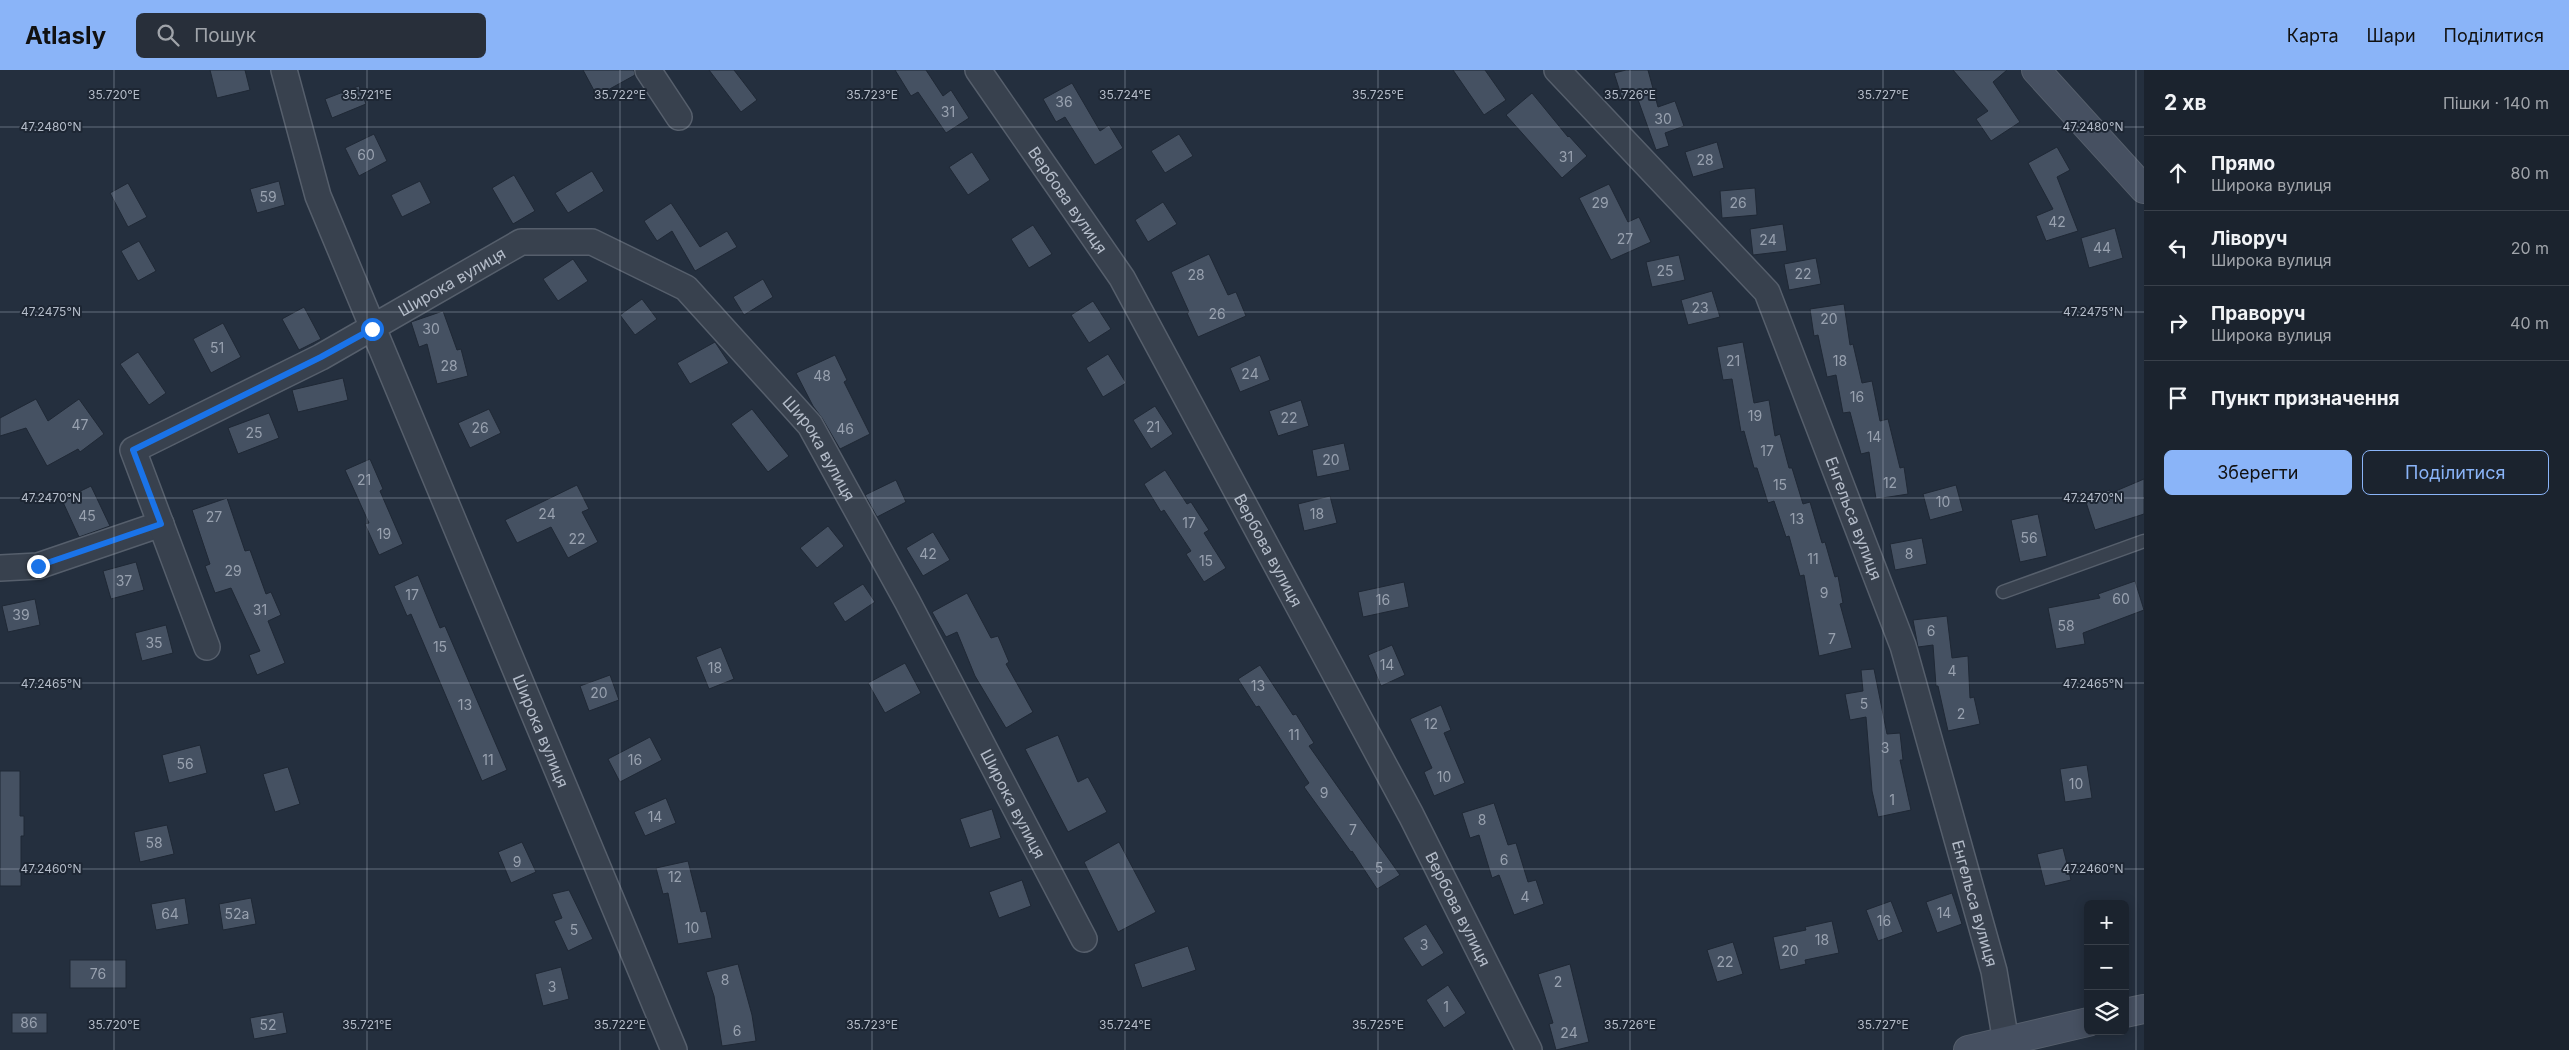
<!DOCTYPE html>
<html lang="uk">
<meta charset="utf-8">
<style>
:root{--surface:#1b232e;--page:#282f3a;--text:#f1f3f6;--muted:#a0a4aa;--line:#39404a;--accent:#8ab4f8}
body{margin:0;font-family:Inter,sans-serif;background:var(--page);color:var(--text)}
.controls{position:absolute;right:15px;bottom:15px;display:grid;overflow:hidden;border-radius:8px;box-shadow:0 2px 12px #0003}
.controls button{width:45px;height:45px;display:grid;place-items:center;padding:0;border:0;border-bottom:1px solid var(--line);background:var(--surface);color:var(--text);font:25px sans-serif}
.stop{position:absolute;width:15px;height:15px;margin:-11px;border:4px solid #1a73e8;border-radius:50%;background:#fff}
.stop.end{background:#1a73e8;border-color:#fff;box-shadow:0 1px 5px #0008}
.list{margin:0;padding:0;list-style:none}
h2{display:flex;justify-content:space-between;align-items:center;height:65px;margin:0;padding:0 20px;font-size:21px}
h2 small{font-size:16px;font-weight:400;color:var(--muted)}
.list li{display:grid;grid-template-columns:32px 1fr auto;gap:15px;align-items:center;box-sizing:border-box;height:75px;padding:0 20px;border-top:1px solid var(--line)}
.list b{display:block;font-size:19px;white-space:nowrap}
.list p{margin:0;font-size:16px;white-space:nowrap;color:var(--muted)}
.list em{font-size:16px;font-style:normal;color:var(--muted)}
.actions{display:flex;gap:10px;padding:15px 20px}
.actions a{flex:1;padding:11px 0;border:1px solid var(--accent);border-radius:8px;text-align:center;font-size:18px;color:var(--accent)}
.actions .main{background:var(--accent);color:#111}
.icon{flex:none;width:28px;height:28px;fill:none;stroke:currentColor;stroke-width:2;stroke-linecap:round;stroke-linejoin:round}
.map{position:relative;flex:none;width:2144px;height:980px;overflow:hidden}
header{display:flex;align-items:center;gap:30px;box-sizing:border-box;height:70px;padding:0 25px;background:var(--accent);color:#111}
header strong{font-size:24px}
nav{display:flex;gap:28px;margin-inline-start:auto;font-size:18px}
.search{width:350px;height:45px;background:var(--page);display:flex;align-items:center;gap:12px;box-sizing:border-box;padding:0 18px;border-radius:8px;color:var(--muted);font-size:19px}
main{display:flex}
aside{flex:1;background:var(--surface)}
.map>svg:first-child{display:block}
</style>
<header>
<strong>Atlasly</strong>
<div class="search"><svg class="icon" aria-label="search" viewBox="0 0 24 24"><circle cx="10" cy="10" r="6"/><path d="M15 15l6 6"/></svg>Пошук</div>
<nav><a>Карта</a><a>Шари</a><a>Поділитися</a></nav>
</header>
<main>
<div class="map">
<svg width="2144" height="980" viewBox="0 0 2144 980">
<rect width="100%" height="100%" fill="#242f3e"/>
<g fill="#455162" stroke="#1f2835">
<path d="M210 0H245L250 20 217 28Z"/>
<path d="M583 0H634L635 5 597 26Z"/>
<path d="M709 0H734L757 30 741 42Z"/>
<path d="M895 0H926L943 26 951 20 969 48 946 63 918 22 911 26Z"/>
<path d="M1453 0H1485L1506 30 1484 45Z"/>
<path d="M1626 0H1648L1658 37 1675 31 1684 56 1665 63 1669 76 1656 80 1636 24 1622 28 1614 3Z"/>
<path d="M1953 0H2007L1993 12 2020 52 1991 71 1976 49 1988 41Z"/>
<path d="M1072 13 1100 61 1109 55 1123 78 1095 95 1065 47 1056 52 1043 29Z"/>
<path d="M359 16 366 34 332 48 325 29Z"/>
<path d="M1532 23 1568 67 1569 66 1587 86 1562 108 1506 45Z"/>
<path d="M374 64 387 91 359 106 345 78Z"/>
<path d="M1179 64 1193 86 1165 103 1151 81Z"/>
<path d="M1717 72 1724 98 1693 107 1685 82Z"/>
<path d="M2057 77 2070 100 2057 107 2078 161 2046 171 2036 146 2053 139 2028 93Z"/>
<path d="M972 82 990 110 968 125 949 97Z"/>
<path d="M592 101 604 121 568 143 555 123Z"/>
<path d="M514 105 535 141 513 154 492 118Z"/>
<path d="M279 111 285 135 257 143 250 119Z"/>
<path d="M420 111 431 133 402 147 391 125Z"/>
<path d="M128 113 147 147 128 157 110 123Z"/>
<path d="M1609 114 1628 152 1639 147 1651 172 1611 190 1579 128Z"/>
<path d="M1755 118 1757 145 1722 148 1720 121Z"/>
<path d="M1163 132 1177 154 1148 172 1135 150Z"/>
<path d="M671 133 700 177 727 161 737 177 695 201 672 161 657 171 644 151Z"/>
<path d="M1783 154 1787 181 1753 185 1750 159Z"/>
<path d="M1033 155 1052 184 1029 198 1011 169Z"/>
<path d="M2115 158 2123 188 2089 198 2081 168Z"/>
<path d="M139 171 156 201 138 211 121 181Z"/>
<path d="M1209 184 1228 225 1236 222 1246 246 1198 267 1187 243 1189 242 1171 202Z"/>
<path d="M1679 185 1685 210 1652 217 1646 192Z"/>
<path d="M1816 188 1821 214 1789 220 1784 194Z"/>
<path d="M573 189 588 211 558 231 543 209Z"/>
<path d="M763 209 773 227 744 245 733 227Z"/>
<path d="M1712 221 1720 247 1688 255 1681 230Z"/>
<path d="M642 229 657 249 635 265 620 245Z"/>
<path d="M1093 231 1111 259 1089 273 1071 245Z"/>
<path d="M1844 234 1850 275 1853 274 1862 313 1872 311 1880 351 1888 349 1900 398 1904 397 1908 424 1876 429 1869 382 1861 384 1850 342 1843 343 1836 305 1827 307 1818 265 1814 266 1810 239Z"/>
<path d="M304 237 321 269 299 280 282 249Z"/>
<path d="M443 241 457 280 461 279 468 306 437 314 427 274 419 277 411 252Z"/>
<path d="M223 253 241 287 211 303 193 269Z"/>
<path d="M715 272 729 293 690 314 677 293Z"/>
<path d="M1743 272 1754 333 1769 330 1775 366 1780 364 1789 398H1792L1803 434 1810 432 1822 473 1825 472 1835 507 1838 506 1843 533 1840 534 1852 578 1819 586 1804 505 1800 506 1789 466 1786 467 1774 431 1768 433 1757 398H1754L1744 361 1741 362 1732 309 1723 310 1717 277Z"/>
<path d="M138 282 166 323 149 335 120 294Z"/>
<path d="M1108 284 1126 313 1103 327 1086 298Z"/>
<path d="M835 285 847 310 844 312 870 364 840 379 822 348 813 336 796 303Z"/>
<path d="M1260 285 1270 310 1240 322 1230 298Z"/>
<path d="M343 308 348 330 298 342 292 320Z"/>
<path d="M36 329 48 351 79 329 104 364 80 382 78 379 47 396 26 358 0 366V348Z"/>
<path d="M1301 330 1309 356 1278 366 1269 341Z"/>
<path d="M1155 336 1173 364 1151 379 1133 350Z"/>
<path d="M489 339 501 363 470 378 458 353Z"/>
<path d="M752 339 789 386 768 402 731 354Z"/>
<path d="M269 343 279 368 238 384 228 358Z"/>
<path d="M1344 373 1350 400 1317 407 1312 380Z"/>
<path d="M370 389 383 419 380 421 403 474 379 485 365 454 369 453 345 400Z"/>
<path d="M1165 400 1187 434 1191 432 1209 460 1204 463 1226 498 1204 512 1186 484 1191 481 1164 440 1161 442 1144 414Z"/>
<path d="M2144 409V444L2095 460 2085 429 2110 420 2111 423Z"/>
<path d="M896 410 906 432 877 447 865 425Z"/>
<path d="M577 415 589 439 582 442 598 472 568 488 551 457 517 473 505 450Z"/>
<path d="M1956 415 1963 441 1930 450 1923 424Z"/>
<path d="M91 416 110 456 79 467 62 430Z"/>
<path d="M1330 426 1337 453 1304 461 1298 434Z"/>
<path d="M227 428 245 481 250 480 266 524 271 522 281 545 268 551 285 593 257 605 249 585 260 581 231 518 215 523 205 496 210 494 192 440Z"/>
<path d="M2038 444 2047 486 2020 492 2011 450Z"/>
<path d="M828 456 844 476 817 498 800 478Z"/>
<path d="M933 462 950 490 923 506 906 478Z"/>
<path d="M1922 468 1927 494 1895 500 1890 474Z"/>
<path d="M136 492 144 520 111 529 103 501Z"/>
<path d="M418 505 440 558 445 556 507 700 482 711 411 544 407 546 394 516Z"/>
<path d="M2135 511 2144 540 2083 563 2085 574 2056 579 2048 538 2100 528 2098 524Z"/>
<path d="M1404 512 1409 537 1363 547 1358 522Z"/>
<path d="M863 514 875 532 845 552 833 533Z"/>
<path d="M967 523 991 568 998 566 1009 592 1006 594 1033 642 1006 658 975 606 957 562 946 567 932 542Z"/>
<path d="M35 529 40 555 8 562 2 536Z"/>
<path d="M1947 546 1952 588 1968 586 1970 628 1974 627 1980 654 1948 661 1938 616H1936L1933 575 1918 577 1913 550Z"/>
<path d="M166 555 173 583 142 591 135 563Z"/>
<path d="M1392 575 1405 605 1381 616 1368 585Z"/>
<path d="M721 577 734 609 709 619 696 587Z"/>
<path d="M905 593 921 623 885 643 868 613Z"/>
<path d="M1260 595 1293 645 1296 644 1314 673 1309 676 1400 805 1377 819 1352 781 1351 782 1304 717 1309 713 1259 636 1256 637 1238 609Z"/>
<path d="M1874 599 1887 664 1900 663 1903 690H1900L1911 740 1878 747 1872 721 1866 647 1850 650 1845 624 1863 621 1861 600Z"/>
<path d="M610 605 619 630 589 641 580 616Z"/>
<path d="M1441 635 1451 660 1444 663 1465 713 1434 726 1424 702 1432 698 1410 649Z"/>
<path d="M1058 665 1078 712 1088 707 1107 742 1068 762 1025 679Z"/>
<path d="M650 667 662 690 620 712 608 689Z"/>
<path d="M200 675 207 703 169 713 162 685Z"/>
<path d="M2087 695 2092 728 2065 732 2060 699Z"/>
<path d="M288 697 300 734 275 742 263 704Z"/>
<path d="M0 701H20V746H24V766H21V816H0Z"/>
<path d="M666 728 676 753 645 766 634 742Z"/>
<path d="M1494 733 1508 775 1516 773 1528 812 1536 810 1544 834 1514 845 1499 805 1492 808 1479 765 1470 768 1462 743Z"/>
<path d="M992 739 1001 768 970 778 960 749Z"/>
<path d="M167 755 174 784 140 792 134 762Z"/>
<path d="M522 772 536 802 511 813 498 782Z"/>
<path d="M1119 772 1156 842 1118 862 1084 792Z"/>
<path d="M2063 778 2071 810 2045 816 2037 784Z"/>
<path d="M688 791 701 842 706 841 712 868 678 874 668 823 663 824 656 798Z"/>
<path d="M1022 810 1031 836 999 848 989 822Z"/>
<path d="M569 820 593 869 568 881 554 851 562 848 552 824Z"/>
<path d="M1952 823 1962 854 1937 863 1926 832Z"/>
<path d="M185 828 189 854 156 860 151 834Z"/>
<path d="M251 828 256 854 223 860 219 834Z"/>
<path d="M1891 831 1903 862 1878 871 1866 840Z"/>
<path d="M1832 851 1839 883 1805 890 1806 894 1780 900 1773 867 1806 860 1805 857Z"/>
<path d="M1426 854 1444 883 1422 897 1403 868Z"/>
<path d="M1733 872 1743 904 1717 912 1707 880Z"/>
<path d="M1188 876 1196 900 1142 918 1134 894Z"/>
<rect x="70" y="890" width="56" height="28"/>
<path d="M738 894 752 945 756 971 722 976 714 926 706 902Z"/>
<path d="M1570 894 1589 972 1556 980 1549 954 1553 953 1538 904Z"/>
<path d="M561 897 569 929 543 936 535 904Z"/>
<path d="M1448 915 1466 943 1444 958 1426 930Z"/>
<path d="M283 942 287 963 254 969 250 948Z"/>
<rect x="12" y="943" width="35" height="20"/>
</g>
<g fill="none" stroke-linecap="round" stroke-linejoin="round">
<defs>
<path id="lane" d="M2003 522 2144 471"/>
<g id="street">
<path id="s1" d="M284 0 318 126 674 980"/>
<path d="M648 0 679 47"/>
<path id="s2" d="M978 0 1122 208 1411 745 1529 980"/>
<path id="s3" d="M1557 0 1767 222 1903 576 1994 901 2006 972"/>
<path d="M0 498 38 496 161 454"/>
<path id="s4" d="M207 577 133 380 321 287 521 172H592L686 218 810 355 907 531 1084 869"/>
</g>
<g id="secondary">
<path d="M2036 0 2144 119"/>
<path d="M2125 943 2144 939"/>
<path d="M1968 980 2088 952"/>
</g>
</defs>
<use href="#lane" stroke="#565f6c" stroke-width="15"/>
<use href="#street" stroke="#565f6c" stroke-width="28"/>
<use href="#secondary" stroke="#565f6c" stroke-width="30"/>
<use href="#lane" stroke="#38414e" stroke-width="12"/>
<use href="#street" stroke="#38414e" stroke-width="25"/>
<use href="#secondary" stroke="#465061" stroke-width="28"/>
</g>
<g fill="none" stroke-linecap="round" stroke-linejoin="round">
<path stroke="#1a73e8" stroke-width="6" d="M38 496 161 454 133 380 321 287 372 259"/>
</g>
<path fill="none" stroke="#b4bcc9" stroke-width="1" stroke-opacity="0.45" d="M114 0V980M367 0V980M620 0V980M872 0V980M1125 0V980M1378 0V980M1630 0V980M1883 0V980M2136 0V980M0 57H2144M0 242H2144M0 428H2144M0 613H2144M0 799H2144"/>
<g text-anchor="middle" stroke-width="4" stroke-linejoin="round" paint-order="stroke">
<g font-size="14" fill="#98a1af">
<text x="1064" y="37">36</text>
<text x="948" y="47">31</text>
<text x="1663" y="54">30</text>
<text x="366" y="90">60</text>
<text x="1566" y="92">31</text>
<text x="1705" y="95">28</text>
<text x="268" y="132">59</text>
<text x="1600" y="138">29</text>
<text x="1738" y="138">26</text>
<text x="2057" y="157">42</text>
<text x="1625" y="174">27</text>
<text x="1768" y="175">24</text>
<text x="2102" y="183">44</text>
<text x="1665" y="206">25</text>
<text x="1803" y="209">22</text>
<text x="1196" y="210">28</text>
<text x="1700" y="243">23</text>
<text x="1217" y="249">26</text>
<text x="1829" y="254">20</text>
<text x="431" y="264">30</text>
<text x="217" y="283">51</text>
<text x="1733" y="296">21</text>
<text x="1840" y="296">18</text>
<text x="449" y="301">28</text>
<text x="1250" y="309">24</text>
<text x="822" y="311">48</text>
<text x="1857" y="332">16</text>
<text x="1755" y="351">19</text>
<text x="1289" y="353">22</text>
<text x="80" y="360">47</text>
<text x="1153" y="362">21</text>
<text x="480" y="363">26</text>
<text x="845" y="364">46</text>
<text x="254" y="368">25</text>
<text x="1874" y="372">14</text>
<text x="1767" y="386">17</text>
<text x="1331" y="395">20</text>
<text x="364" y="415">21</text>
<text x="1890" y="418">12</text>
<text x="1780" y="420">15</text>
<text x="1943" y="437">10</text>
<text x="547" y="449">24</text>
<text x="1317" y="449">18</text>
<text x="87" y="451">45</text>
<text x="214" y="452">27</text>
<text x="1797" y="454">13</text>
<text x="1189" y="458">17</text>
<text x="384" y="469">19</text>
<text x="2029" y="473">56</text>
<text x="577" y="474">22</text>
<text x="928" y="489">42</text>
<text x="1909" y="489">8</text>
<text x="1813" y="494">11</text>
<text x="1206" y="496">15</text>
<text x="233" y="506">29</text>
<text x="124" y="516">37</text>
<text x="1824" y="528">9</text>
<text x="412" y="530">17</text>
<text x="2121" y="534">60</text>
<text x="1383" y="535">16</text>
<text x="260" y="545">31</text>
<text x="21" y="550">39</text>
<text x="2066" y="561">58</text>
<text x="1931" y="566">6</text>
<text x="1832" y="574">7</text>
<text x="154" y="578">35</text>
<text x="440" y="582">15</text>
<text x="1387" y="600">14</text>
<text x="715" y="603">18</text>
<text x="1952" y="606">4</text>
<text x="1258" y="621">13</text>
<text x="599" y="628">20</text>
<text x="1864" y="639">5</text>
<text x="465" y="640">13</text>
<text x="1961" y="649">2</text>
<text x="1431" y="659">12</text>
<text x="1294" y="670">11</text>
<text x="1885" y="683">3</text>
<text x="488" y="695">11</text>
<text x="635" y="695">16</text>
<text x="185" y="699">56</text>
<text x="1444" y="712">10</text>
<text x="2076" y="719">10</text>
<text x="1324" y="728">9</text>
<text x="1892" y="735">1</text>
<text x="655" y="752">14</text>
<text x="1482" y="755">8</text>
<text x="1353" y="765">7</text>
<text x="154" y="778">58</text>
<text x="1504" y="795">6</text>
<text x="517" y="797">9</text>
<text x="1379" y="803">5</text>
<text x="675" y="812">12</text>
<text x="1525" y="832">4</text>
<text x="1944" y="848">14</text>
<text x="170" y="849">64</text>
<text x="237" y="849">52а</text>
<text x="1884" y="856">16</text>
<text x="692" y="863">10</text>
<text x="574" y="865">5</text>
<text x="1822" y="875">18</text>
<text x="1424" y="880">3</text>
<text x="1790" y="886">20</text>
<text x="1725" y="897">22</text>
<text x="98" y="909">76</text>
<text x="725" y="915">8</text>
<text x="1558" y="917">2</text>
<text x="552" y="922">3</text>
<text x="1446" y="942">1</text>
<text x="29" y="958">86</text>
<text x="268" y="960">52</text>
<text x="737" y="966">6</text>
<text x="1569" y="968">24</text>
</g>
<g font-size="16" fill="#b4bcc9" stroke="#1d2633">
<text dy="6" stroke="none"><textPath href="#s2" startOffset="158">Вербова вулиця</textPath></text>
<text dy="6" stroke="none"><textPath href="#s4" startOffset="571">Широка вулиця</textPath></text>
<text dy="6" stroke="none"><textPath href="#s4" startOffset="1036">Широка вулиця</textPath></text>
<text dy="6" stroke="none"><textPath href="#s3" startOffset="548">Енгельса вулиця</textPath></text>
<text dy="6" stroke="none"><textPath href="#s2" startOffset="562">Вербова вулиця</textPath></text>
<text dy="6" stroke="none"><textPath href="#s1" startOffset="710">Широка вулиця</textPath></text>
<text dy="6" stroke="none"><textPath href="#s4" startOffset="1441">Широка вулиця</textPath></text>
<text dy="6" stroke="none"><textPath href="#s3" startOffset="952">Енгельса вулиця</textPath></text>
<text dy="6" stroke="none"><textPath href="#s2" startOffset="968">Вербова вулиця</textPath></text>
</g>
</g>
<g font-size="12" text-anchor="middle" fill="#b4bcc9" stroke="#1d2633" stroke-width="4" stroke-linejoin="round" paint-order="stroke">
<text x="114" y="29">35.720°E</text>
<text x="367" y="29">35.721°E</text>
<text x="620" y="29">35.722°E</text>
<text x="872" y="29">35.723°E</text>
<text x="1125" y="29">35.724°E</text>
<text x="1378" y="29">35.725°E</text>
<text x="1630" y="29">35.726°E</text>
<text x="1883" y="29">35.727°E</text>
<text x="51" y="61">47.2480°N</text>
<text x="2093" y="61">47.2480°N</text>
<text x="51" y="246">47.2475°N</text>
<text x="2093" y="246">47.2475°N</text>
<text x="51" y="432">47.2470°N</text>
<text x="2093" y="432">47.2470°N</text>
<text x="51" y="618">47.2465°N</text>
<text x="2093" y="618">47.2465°N</text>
<text x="51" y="803">47.2460°N</text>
<text x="2093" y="803">47.2460°N</text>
<text x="114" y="959">35.720°E</text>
<text x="367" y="959">35.721°E</text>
<text x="620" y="959">35.722°E</text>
<text x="872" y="959">35.723°E</text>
<text x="1125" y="959">35.724°E</text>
<text x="1378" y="959">35.725°E</text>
<text x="1630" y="959">35.726°E</text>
<text x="1883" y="959">35.727°E</text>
</g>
</svg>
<div class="controls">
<button>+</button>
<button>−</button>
<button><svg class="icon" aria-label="layers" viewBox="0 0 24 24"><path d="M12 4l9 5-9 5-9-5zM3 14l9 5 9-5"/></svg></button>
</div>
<div class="stop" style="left:372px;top:259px"></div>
<div class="stop end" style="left:38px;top:496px"></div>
</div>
<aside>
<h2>2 хв<small>Пішки · 140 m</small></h2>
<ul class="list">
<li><svg class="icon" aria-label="ahead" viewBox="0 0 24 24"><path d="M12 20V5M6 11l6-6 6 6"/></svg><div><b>Прямо</b><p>Широка вулиця</p></div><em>80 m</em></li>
<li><svg class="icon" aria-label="left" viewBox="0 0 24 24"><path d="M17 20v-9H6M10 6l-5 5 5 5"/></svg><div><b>Ліворуч</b><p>Широка вулиця</p></div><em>20 m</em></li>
<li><svg class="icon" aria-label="right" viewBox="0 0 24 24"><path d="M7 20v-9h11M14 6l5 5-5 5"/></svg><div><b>Праворуч</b><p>Широка вулиця</p></div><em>40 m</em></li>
<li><svg class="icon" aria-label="arrive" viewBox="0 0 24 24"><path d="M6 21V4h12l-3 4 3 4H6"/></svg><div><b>Пункт призначення</b></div></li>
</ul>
<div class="actions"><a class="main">Зберегти</a><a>Поділитися</a></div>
</aside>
</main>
